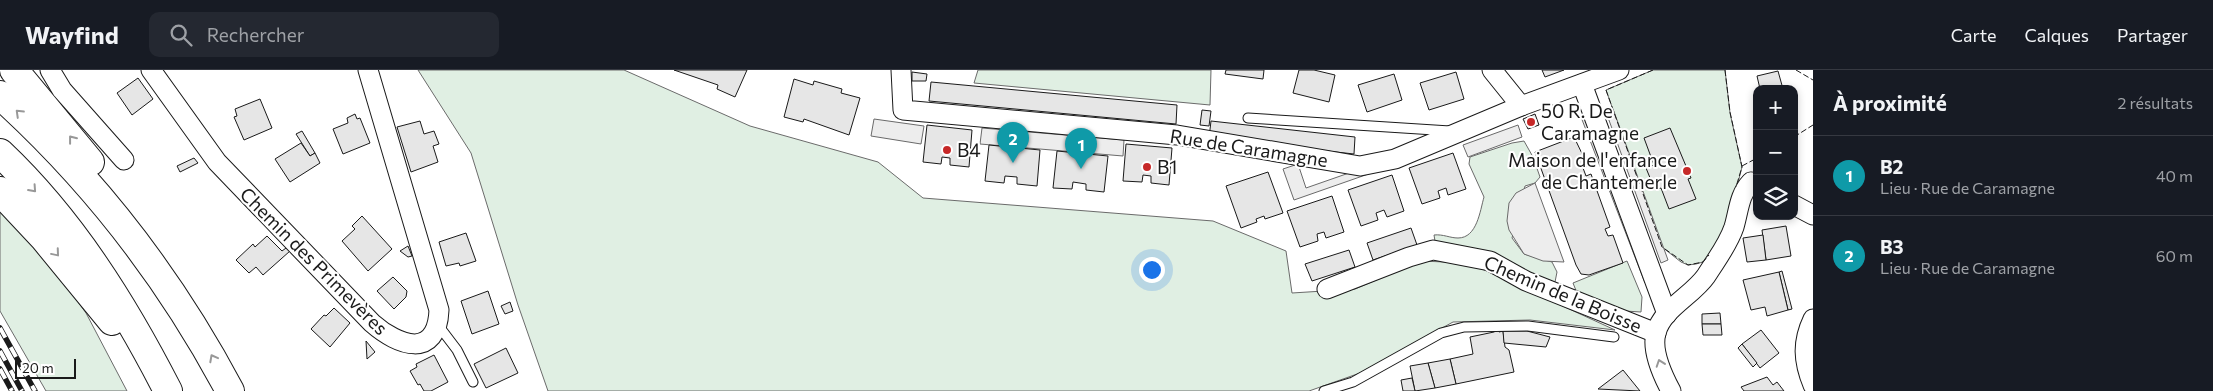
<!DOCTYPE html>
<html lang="fr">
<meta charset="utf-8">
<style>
:root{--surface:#171b24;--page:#242831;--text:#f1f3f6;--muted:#9ea1a6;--line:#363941;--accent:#c62828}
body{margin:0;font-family:Commissioner,sans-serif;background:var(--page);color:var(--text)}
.controls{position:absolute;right:15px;top:15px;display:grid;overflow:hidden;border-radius:10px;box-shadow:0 2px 8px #0003}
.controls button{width:45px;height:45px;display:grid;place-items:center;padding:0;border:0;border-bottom:1px solid var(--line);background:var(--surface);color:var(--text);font:25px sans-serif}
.scale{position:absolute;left:15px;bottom:12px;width:61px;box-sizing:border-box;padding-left:5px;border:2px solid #1a1a1a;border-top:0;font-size:14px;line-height:18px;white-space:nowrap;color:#1a1a1a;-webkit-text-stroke:4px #fff;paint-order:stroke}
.you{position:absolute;left:1151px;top:199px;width:18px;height:18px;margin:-12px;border:4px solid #fff;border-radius:50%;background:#1a73e8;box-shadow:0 0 0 8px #1a73e833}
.badge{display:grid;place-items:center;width:32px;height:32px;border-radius:50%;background:var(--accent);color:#fff;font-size:16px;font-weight:700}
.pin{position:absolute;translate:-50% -41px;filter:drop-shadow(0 1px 2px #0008)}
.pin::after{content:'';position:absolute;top:26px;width:18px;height:15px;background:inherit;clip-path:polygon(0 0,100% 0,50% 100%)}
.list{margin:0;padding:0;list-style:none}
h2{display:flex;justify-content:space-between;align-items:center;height:65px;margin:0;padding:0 20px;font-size:21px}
h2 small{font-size:16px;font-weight:400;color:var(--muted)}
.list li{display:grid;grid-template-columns:32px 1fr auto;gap:15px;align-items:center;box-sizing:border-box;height:80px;padding:0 20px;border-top:1px solid var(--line)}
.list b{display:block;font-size:19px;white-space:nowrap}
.list p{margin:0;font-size:16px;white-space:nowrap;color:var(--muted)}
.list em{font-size:16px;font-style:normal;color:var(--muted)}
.icon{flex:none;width:28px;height:28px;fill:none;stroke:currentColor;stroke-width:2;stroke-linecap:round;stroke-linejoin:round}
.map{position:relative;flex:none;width:1813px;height:321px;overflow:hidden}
header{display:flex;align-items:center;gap:30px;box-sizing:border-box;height:70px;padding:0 25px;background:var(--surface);border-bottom:1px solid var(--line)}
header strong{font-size:24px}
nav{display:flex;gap:28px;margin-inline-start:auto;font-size:18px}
.search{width:350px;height:45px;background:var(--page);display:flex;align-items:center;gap:12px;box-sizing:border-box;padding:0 18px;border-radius:10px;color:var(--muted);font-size:19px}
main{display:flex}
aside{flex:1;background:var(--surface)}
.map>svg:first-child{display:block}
</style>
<header>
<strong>Wayfind</strong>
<div class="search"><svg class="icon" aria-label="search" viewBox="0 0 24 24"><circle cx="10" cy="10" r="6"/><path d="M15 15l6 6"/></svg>Rechercher</div>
<nav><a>Carte</a><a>Calques</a><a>Partager</a></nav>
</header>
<main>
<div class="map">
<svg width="1813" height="321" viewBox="0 0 1813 321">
<rect width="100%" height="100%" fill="#fff"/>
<g fill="#e0efe3" stroke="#6a6a6a">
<path d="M418 0H624L750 56 878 92 923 128 1213 151 1286 181 1292 223 1355 219 1421 191 1469 193 1615 260 1530 250 1453 252 1360 303 1309 321H548L518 235 471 83Z"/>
<path d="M978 0H1211L1210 35 974 13Z"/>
<path d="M1653 0H1725L1730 43 1742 97 1728 152 1713 182 1703 192 1696 194 1688 195 1681 192 1662 177 1606 20Z"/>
<path d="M1524 71 1533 87 1540 107 1535 113 1525 116 1512 168 1524 184 1552 192 1557 202 1555 212 1549 213 1435 171 1434 165C1443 164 1450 168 1458 168 1477 168 1480 141 1484 127L1469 94 1470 87 1512 73Z"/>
<path d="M0 135 63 211 86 243 127 321H46L0 241Z"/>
<path d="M1627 191 1642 227 1641 242 1625 241 1577 223 1573 213Z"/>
</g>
<g fill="#ededed" stroke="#6a6a6a">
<path d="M1613 39 1668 190 1661 193 1606 42Z"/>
<path d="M1587 45 1651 211 1645 213 1581 47Z"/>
<path d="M874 49 924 56 921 74 871 66Z"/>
<path d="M1518 55 1522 67 1468 87 1463 75Z"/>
<path d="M982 58 1124 70 1123 86 980 74Z"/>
<path d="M1455 66 1457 73 1294 130 1283 99 1298 94 1306 118Z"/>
<path d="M1535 113 1564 192 1543 191 1524 184 1509 160 1507 151 1509 133 1516 123Z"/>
</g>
<g fill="#e6e6e6" stroke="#1a1a1a">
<path d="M674 0H747L735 27 717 19 718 15Z"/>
<path d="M1226 0H1264L1263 9 1225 4Z"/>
<path d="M1299 0H1314L1335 5 1329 32 1293 23Z"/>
<path d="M1542 0H1564L1545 7Z"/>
<path d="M1778 1 1783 19H1760L1757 6Z"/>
<path d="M912 2 927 4 926 11H912Z"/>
<path d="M1456 2 1464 29 1429 40 1420 13Z"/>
<path d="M1394 4 1402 30 1367 42 1358 15Z"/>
<path d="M138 8 153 29 132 45 117 23Z"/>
<path d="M794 9 813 15 814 11 842 19 841 23 860 28 849 65 804 49 803 52 784 47Z"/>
<path d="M931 12 1177 35 1176 54 929 31Z"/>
<path d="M260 29 272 58 244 70 234 47 237 46 235 39Z"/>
<path d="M1202 40 1211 41 1209 56 1200 55Z"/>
<path d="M355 44 357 49 360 48 370 73 343 84 333 59 348 53 347 48Z"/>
<path d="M1535 44 1539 55 1528 59 1523 49Z"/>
<path d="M420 51 424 64 434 61 439 74 433 76 438 92 411 102 397 57Z"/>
<path d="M1211 51 1355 67 1354 84 1209 68Z"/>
<path d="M927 55 972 60 969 97 950 95V88L942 87 941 94 923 92Z"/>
<path d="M1670 58 1691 108 1688 109 1696 129 1669 139 1661 118 1655 120 1646 98 1654 95 1644 68Z"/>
<path d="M302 61 315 83 310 86 296 64Z"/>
<path d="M1574 67 1588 96 1583 98 1586 106 1591 104 1610 157 1605 159 1608 166 1613 165 1623 193 1589 205 1581 204 1576 195 1535 82Z"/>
<path d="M301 73 310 86 315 83 320 93 290 112 275 89Z"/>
<path d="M1126 74 1172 78 1169 115 1151 113V106L1143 105 1142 112 1123 111Z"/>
<path d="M989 75 1040 80 1037 116 1017 114V107L1005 106 1004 113 985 111Z"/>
<path d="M1057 81 1108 86 1104 122 1086 120V114L1073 112 1072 119 1053 118Z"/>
<path d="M1453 83 1466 119 1448 125 1446 118 1438 121 1440 128 1422 134 1409 98Z"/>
<path d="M194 88 198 93 180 102 177 96Z"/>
<path d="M1268 102 1283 143 1265 149 1264 146 1256 149 1257 152 1241 158 1226 116Z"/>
<path d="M1392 105 1404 141 1387 147 1384 140 1376 143 1378 150 1361 156 1348 120Z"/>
<path d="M1332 126 1344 162 1326 168 1324 162 1317 164 1318 171 1300 177 1287 141Z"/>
<path d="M362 146 392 179 368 201 342 171 355 159 352 156Z"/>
<path d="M1786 156 1791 186 1766 190 1762 160Z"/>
<path d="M1411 158 1417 175 1373 190 1367 173Z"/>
<path d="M466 163 476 191 460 196 459 193 446 196 439 172Z"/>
<path d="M1763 165 1766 190 1747 192 1743 168Z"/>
<path d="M267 166 282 181 286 178 290 181 263 205 256 197 249 203 236 190 253 174 255 177Z"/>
<path d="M408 176 412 186 408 187 400 181Z"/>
<path d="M1349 180 1355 197 1312 211 1305 194Z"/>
<path d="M1782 201 1792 239 1788 240 1779 202Z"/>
<path d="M1779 202 1788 240 1767 246 1765 237 1751 240 1743 210Z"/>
<path d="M393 207 407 221 406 227 394 239 377 221Z"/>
<path d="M488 221 499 254 472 264 461 231Z"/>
<path d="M510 232 513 241 505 244 501 236Z"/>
<path d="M334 238 350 253 330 277 311 259 324 245 326 246Z"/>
<path d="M1720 243 1721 254H1702V244Z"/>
<path d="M1702 254H1721L1722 265H1703Z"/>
<path d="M1499 259V262L1503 261 1505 277 1509 280 1514 302 1456 314 1450 289 1473 284 1470 267 1494 262Z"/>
<path d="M1761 260 1779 283 1760 298 1742 274Z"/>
<path d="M1503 261H1527L1550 267 1546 277 1504 273Z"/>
<path d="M366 271 375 282 367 289Z"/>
<path d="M1742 274 1757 293 1753 297 1738 278Z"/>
<path d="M506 278 518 303 486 318 474 294Z"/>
<path d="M434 285 448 312 431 321H424L420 314 418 315 410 301 417 297 416 294Z"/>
<path d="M1450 289 1456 314 1435 318 1428 293Z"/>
<path d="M1428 293 1435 318 1415 321 1410 296Z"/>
<path d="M1623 300 1640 321 1598 319Z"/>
<path d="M1767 307 1773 315 1777 312 1784 321H1744L1741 317Z"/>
<path d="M1412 308 1415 321H1403L1401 310Z"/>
</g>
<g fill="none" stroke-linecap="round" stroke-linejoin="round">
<defs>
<g id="service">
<path d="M1248 48 1450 61"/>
<path d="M438 255 457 280 473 312"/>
<path d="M1324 321 1353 312 1441 263 1464 257 1528 256 1614 267"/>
</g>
<g id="minor">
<path d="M50 0 62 20 124 90"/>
<path d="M151 0 217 92 372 253C398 276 437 290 439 240L368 0"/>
<path d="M901 0 903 40 1177 65 1360 96 1395 89 1521 36 1619 0"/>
<path d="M1492 0 1521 36"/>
<path d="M1582 14 1667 244"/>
<path d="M1794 135 1813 145"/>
<path d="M1327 219 1409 187 1433 180 1490 191 1526 211 1656 263"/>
<path d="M1813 249C1802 272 1803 291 1813 315"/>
<path d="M1671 321C1663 306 1651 281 1656 263 1662 239 1692 226 1706 206 1716 190 1728 175 1734 157 1739 140 1739 125 1751 112L1757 115"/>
</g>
<g id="trunk">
<path d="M14 0 90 92"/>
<path d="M0 25C94 110 171 210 230 321"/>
<path d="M0 83C71 150 124 235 168 321"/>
<path d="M0 121 44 168 112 251"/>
</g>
</defs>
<use href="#service" stroke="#1a1a1a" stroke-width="11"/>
<use href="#minor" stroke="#1a1a1a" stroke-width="21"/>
<use href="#trunk" stroke="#1a1a1a" stroke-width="30"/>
<use href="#service" stroke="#fff" stroke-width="9"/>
<use href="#minor" stroke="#fff" stroke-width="19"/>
<use href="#trunk" stroke="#fff" stroke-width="28"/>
<defs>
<g id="rail">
<path d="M0 258 35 321"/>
<path d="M0 281 22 321"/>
<path d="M0 299 12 321"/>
</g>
</defs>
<use href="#rail" stroke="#1a1a1a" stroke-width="5.5"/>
<use href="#rail" stroke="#fff" stroke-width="4" stroke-dasharray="11" stroke-linecap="butt"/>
<g stroke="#1a1a1a" stroke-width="1" stroke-dasharray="6 2.5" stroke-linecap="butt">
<path d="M1653 0 1606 20 1662 177 1688 195 1703 192 1709 185"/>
<path d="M1725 0 1730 42 1742 97 1736 117"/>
<path d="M1796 0 1813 10"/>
<path d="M1794 67 1813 55"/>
<path d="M1742 96 1757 88"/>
</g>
</g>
<defs><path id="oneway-chevron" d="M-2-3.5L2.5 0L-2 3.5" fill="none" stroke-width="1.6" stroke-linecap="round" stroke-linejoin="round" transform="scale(1.25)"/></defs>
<g stroke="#989898">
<use href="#oneway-chevron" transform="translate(19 43) rotate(-136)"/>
<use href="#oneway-chevron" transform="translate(72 69) rotate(-128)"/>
<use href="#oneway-chevron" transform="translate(33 119) rotate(48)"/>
<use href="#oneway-chevron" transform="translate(56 183) rotate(50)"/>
<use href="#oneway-chevron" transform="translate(213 288) rotate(-118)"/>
<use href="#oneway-chevron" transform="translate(1660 293) rotate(-109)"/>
</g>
<g fill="#c62828" stroke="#fff" stroke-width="2">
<circle cx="1531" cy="52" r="5"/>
<circle cx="947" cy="80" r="5"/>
<circle cx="1147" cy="97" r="5"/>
<circle cx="1687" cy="101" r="5"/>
</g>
<g text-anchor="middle" stroke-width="4" stroke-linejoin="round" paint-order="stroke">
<g font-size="19" fill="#1a1a1a" stroke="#fff" text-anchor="start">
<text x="1541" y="48">50 R. De<tspan x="1541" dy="22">Caramagne</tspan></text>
<text x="957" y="87">B4</text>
<text x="1677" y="97" text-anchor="end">Maison de l'enfance<tspan x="1677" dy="22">de Chantemerle</tspan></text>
<text x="1157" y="104">B1</text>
</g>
<g font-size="19" fill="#1a1a1a" stroke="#fff">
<text transform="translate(1249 78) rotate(9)" y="7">Rue de Caramagne</text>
<text transform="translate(314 191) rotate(45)" y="7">Chemin des Primevères</text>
<text transform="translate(1563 224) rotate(23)" y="7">Chemin de la Boisse</text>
</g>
</g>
</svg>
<div class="controls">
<button>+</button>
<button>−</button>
<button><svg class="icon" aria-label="layers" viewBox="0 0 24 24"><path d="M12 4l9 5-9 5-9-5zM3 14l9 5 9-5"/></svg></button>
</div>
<div class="scale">20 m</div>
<div class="you"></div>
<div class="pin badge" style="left:1081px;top:99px;background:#0f9aa8">1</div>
<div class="pin badge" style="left:1013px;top:93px;background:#0f9aa8">2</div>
</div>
<aside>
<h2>À proximité<small>2 résultats</small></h2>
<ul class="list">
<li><span class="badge" style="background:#0f9aa8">1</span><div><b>B2</b><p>Lieu · Rue de Caramagne</p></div><em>40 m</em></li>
<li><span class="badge" style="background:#0f9aa8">2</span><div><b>B3</b><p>Lieu · Rue de Caramagne</p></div><em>60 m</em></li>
</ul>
</aside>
</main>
